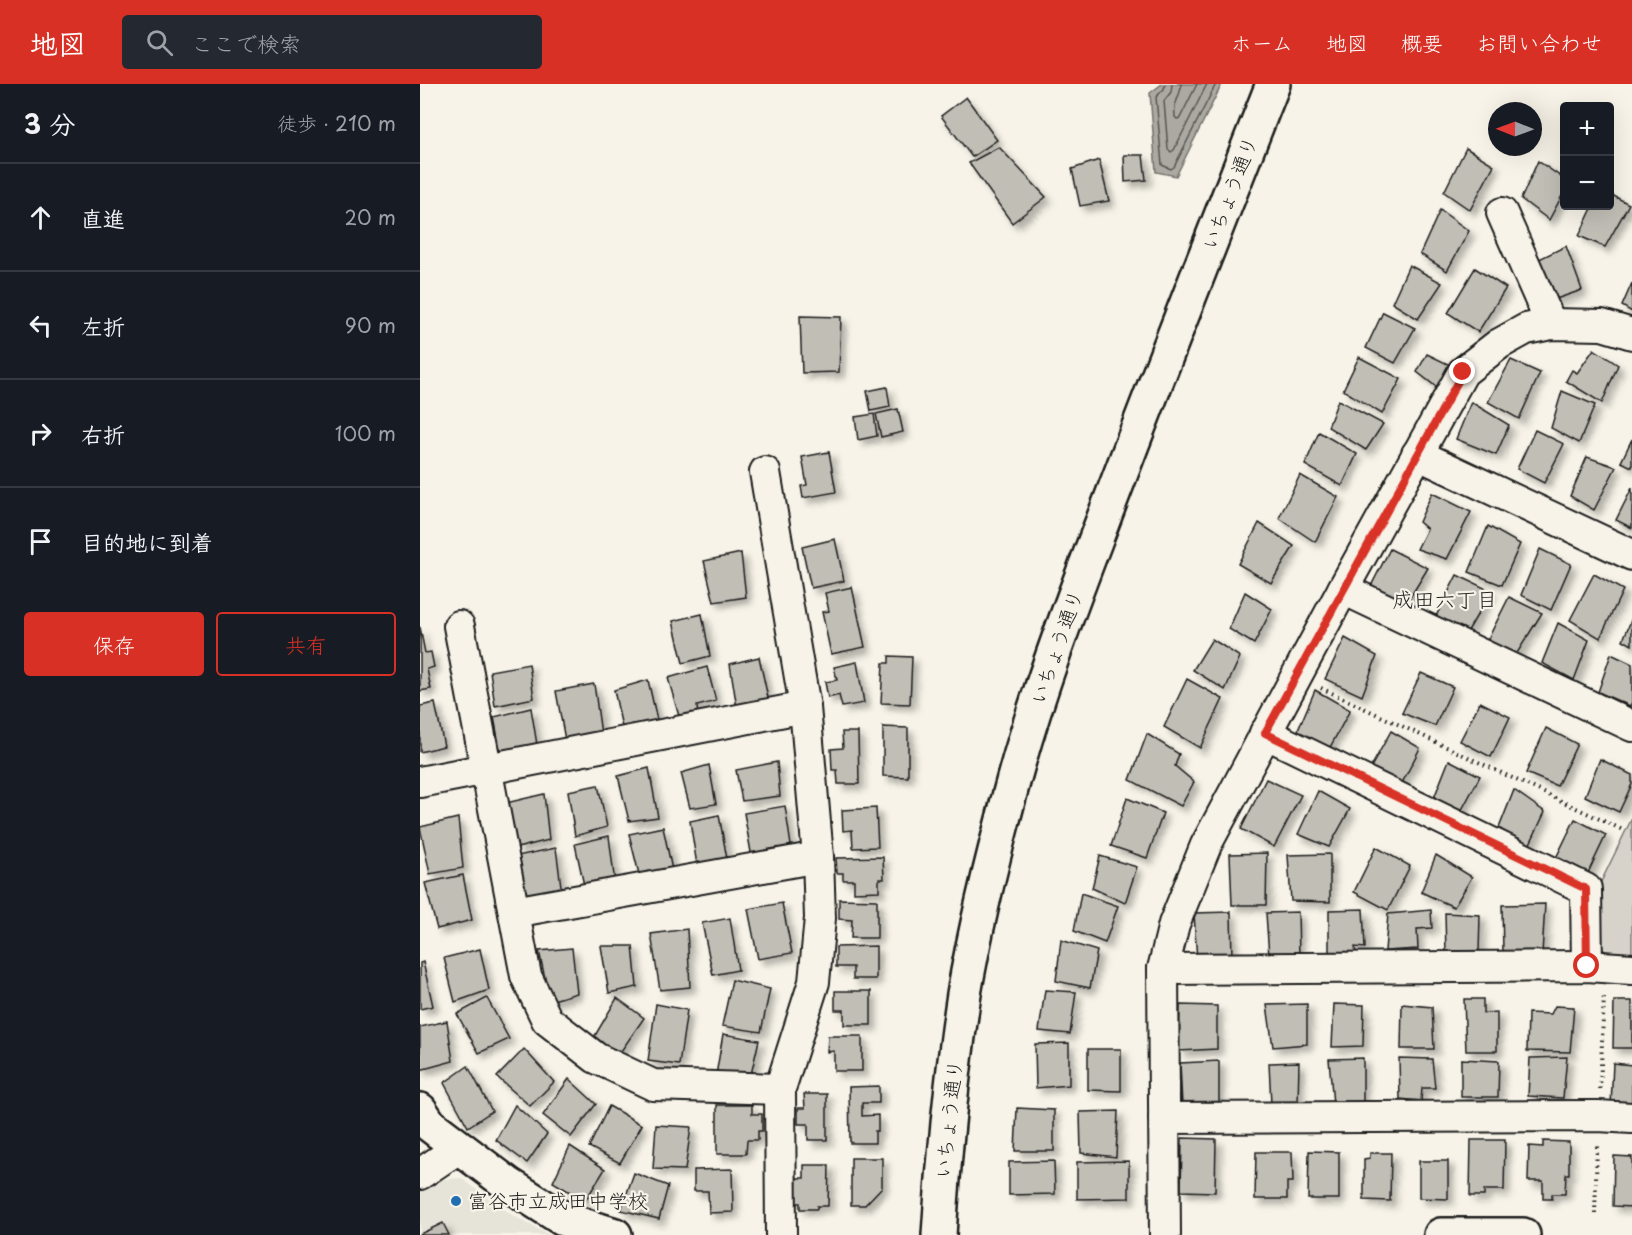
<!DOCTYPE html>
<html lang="ja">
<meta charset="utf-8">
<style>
:root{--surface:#171b24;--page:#242831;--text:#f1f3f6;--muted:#9ea1a6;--line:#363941;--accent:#d93025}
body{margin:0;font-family:"Playpen Sans","Klee One",sans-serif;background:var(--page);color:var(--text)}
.controls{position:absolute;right:18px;top:18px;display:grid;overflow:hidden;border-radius:6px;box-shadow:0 6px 24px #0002}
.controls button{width:54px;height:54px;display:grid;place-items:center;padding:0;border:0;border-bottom:2px solid var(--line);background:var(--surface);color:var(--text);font:30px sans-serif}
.compass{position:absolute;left:1068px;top:18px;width:54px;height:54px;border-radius:50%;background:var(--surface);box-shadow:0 6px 24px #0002;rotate:271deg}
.stop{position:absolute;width:18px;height:18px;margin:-14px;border:4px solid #d93025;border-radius:50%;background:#fff}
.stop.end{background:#d93025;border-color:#fff;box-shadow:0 2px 6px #0008}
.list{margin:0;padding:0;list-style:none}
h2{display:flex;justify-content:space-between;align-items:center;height:78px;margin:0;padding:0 24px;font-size:26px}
h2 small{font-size:20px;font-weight:400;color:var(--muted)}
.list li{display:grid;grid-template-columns:39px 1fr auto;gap:18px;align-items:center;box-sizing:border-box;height:108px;padding:0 24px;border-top:2px solid var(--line)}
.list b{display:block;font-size:22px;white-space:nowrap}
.list em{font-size:20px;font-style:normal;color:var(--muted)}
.actions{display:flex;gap:12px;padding:18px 24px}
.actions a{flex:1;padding:14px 0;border:2px solid var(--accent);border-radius:6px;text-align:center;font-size:21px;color:var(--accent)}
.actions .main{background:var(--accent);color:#fff}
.icon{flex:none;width:33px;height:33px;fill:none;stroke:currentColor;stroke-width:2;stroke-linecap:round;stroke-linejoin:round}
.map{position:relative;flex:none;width:1212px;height:1151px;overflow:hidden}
header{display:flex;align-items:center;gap:36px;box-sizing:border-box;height:84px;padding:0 30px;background:var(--accent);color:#fff}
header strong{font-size:28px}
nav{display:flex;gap:33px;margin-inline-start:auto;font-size:21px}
.search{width:420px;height:54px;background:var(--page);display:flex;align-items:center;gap:15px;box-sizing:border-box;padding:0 21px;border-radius:6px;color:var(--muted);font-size:22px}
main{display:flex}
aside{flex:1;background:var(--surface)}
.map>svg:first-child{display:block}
</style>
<header>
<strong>地図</strong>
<div class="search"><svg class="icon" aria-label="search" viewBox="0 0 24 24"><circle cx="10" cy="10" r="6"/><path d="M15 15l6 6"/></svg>ここで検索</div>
<nav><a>ホーム</a><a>地図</a><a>概要</a><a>お問い合わせ</a></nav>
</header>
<main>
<aside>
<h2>3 分<small>徒歩 · 210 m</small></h2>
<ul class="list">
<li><svg class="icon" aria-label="ahead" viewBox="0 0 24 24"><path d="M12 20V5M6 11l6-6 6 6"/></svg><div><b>直進</b></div><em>20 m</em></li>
<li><svg class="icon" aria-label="left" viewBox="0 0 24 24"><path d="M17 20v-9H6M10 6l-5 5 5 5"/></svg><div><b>左折</b></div><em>90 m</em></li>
<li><svg class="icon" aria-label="right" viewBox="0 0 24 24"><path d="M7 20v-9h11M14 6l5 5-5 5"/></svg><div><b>右折</b></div><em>100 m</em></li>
<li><svg class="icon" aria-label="arrive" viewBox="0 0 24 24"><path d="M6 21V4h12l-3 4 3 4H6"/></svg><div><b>目的地に到着</b></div></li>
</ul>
<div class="actions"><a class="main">保存</a><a>共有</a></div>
</aside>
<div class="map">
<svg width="1212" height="1151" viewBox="0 0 1212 1151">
<defs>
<filter id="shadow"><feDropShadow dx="5.5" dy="5.5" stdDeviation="3" flood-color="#0004"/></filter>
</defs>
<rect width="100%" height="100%" fill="#f7f3e8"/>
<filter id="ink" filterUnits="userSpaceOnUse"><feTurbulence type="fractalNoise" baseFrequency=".0167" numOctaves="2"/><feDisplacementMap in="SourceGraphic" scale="12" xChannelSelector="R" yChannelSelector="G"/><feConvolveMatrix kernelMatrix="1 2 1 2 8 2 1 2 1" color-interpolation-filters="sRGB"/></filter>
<g filter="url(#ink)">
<path fill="#e6e3d9" d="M41 1094 92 1131 129 1151H0V1103L18 1096Z"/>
<path fill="#d7d3cb" stroke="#7a7874" stroke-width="1.5" d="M1212 734V874L1190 872 1178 860 1180 800Z"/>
<path fill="#aca9a2" stroke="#72716c" stroke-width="1.5" d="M742 0H802L756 92 736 88 730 9Z"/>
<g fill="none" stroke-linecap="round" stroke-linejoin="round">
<g stroke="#565452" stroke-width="1.5">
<path d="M745 0 744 5 736 13 742 81 751 85 754 83 796 0"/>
<path d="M752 0 751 8 744 17 748 65 751 68 754 66 787 0"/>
<path d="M761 0C761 15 753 15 755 33L757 35 760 34 777 0"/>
</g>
</g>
<g fill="#c0beb5" stroke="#1c1c1c" stroke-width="1.5" filter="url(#shadow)">
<path d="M546 13 577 56 552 73 521 32Z"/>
<path d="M579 63 626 113 592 139 549 79Z"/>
<path d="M1046 64 1074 81 1050 126 1024 108Z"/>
<path d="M704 71H723L726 96 705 98Z"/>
<path d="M679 76 689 117 660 122 652 85Z"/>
<path d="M1118 77 1144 95V108L1129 136 1101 115Z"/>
<path d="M1190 110 1209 120 1185 163 1159 152 1173 122H1190Z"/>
<path d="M1020 126 1049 147 1027 187 1000 170Z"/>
<path d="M1146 162 1162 206 1133 216 1115 177Z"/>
<path d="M989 181 1022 199 998 235 972 219Z"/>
<path d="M1055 184 1086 204 1058 248 1028 229Z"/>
<path d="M1212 199V228L1202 222Z"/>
<path d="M963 228 995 244 975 279 946 264Z"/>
<path d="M380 232 421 233 419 288 382 289Z"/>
<path d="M1174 265 1198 281 1182 319 1146 297 1152 286 1157 289Z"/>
<path d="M1007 270 1030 281 1019 305 997 288Z"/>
<path d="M939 273 981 295 962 330 923 306Z"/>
<path d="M1091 276 1120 289 1099 335 1068 318Z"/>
<path d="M467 303 470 323 451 327 447 307Z"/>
<path d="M1142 307 1175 321 1159 359 1131 344Z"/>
<path d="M918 316 963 340 946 366 908 343Z"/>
<path d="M1051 318 1089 341 1076 371 1036 355Z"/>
<path d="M478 325 483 348 461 353 456 330Z"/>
<path d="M454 330 457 352 438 356 435 333Z"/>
<path d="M1115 346 1144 360 1124 399 1097 385Z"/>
<path d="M899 348 937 370 922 402 885 381Z"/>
<path d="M1212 355V383L1201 378Z"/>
<path d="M409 368 416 408 383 414 381 402 387 401 382 373Z"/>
<path d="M1167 373 1196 383 1174 426 1150 412Z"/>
<path d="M880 391 918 413 895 458 859 434Z"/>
<path d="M1212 404V444L1196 436Z"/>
<path d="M1012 409 1051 428 1027 475 997 465 1007 445 999 438Z"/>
<path d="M839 439 874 462 851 499 818 480Z"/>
<path d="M1068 442 1100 460 1082 501 1049 488Z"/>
<path d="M415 455 424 497 391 504 382 463Z"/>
<path d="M970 465 1008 484 983 525 948 508Z"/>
<path d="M1120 465 1151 480 1131 526 1101 511Z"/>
<path d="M321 469 326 513 294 518 284 477Z"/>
<path d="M1174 490 1203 506 1180 554 1150 536Z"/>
<path d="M1037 491 1071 507 1045 552 1014 536Z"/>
<path d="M432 503 445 563 411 570 402 528 409 527 405 509Z"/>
<path d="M825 508 852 525 834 560 809 545Z"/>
<path d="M1089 513 1122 529 1094 574 1066 559Z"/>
<path d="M282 530 290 572 263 579 253 537Z"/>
<path d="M1212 534V561L1203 556Z"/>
<path d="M1138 539 1169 556 1154 596 1122 579Z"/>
<path d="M0 543 5 569 11 568 14 583 7 585 11 605 0 607Z"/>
<path d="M925 554 957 572 942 612 905 595Z"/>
<path d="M792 555 820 573 805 606 773 586Z"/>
<path d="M1191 570 1212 580V618L1210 622 1178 608Z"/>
<path d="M469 572 492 573 490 620 461 619 463 579H469Z"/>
<path d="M339 573 349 618 317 624 310 580Z"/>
<path d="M437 578 444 619 422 623 419 611 408 614 405 598 417 596 414 583Z"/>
<path d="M109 580 114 614 75 622 70 587Z"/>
<path d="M287 583 296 617 277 622 278 634 261 639 248 594Z"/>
<path d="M1001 589 1033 603 1015 642 982 629Z"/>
<path d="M767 595 803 615 780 664 744 643Z"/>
<path d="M228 596 238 640 203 648 194 606Z"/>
<path d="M174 600 181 650 145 656 136 607Z"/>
<path d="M895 606 930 626 908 667 876 651Z"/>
<path d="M1060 618 1090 633 1071 673 1040 657Z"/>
<path d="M15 619 24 662 0 668V622Z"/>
<path d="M111 624 118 667 82 676 74 633Z"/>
<path d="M463 643 488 644V693L463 692Z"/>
<path d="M1126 644 1157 660 1137 702 1106 689Z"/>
<path d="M971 647 1000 664 980 703 950 685Z"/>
<path d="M422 648H438L439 700H418L417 686H412L411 665 423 664Z"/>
<path d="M727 650 759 670 755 682 774 698 761 722 710 696Z"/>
<path d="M1180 675 1212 691V700L1199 728 1165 712Z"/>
<path d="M1029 676 1060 692 1038 733 1012 719Z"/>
<path d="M357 678 360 712 322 717 316 686Z"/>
<path d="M289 681 296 720 270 724 261 689Z"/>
<path d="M229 684 238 733 209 737 198 692Z"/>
<path d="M846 695 881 711 854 763 821 745Z"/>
<path d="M178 701 187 743 155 752 148 707Z"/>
<path d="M1094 706 1125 728 1108 764 1079 744Z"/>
<path d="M898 707 930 725 909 763 878 750Z"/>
<path d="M124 710 129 756 97 764 86 719Z"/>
<path d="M707 714 743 729 727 774 691 762Z"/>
<path d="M365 722 372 768 332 774 324 729Z"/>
<path d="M456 724 458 763 433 764 432 746 423 747 422 726Z"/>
<path d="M299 731 307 775 277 781 270 737Z"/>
<path d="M38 734 43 784 10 790 0 743Z"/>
<path d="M1155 735 1186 751 1166 793 1135 776Z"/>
<path d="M243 743 252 786 220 794 209 750Z"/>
<path d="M189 752 195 800 165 806 155 760Z"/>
<path d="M956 763 990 782 968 826 934 808Z"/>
<path d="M136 764 142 810 105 817 97 772Z"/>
<path d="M847 769 846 821H812L810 770Z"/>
<path d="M910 770V818L871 817 868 771Z"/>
<path d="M1016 771 1052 793 1034 823 1001 808Z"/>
<path d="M680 772 717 783 705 819 672 804Z"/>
<path d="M463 773 464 795H459V807L434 808V796H423V789H417L416 774Z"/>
<path d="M43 791 52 836 17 845 5 799Z"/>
<path d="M661 809 698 822 685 859 654 847Z"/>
<path d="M419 815 457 816V854H431L432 836 419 835Z"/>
<path d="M362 819 372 869 338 875 328 825Z"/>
<path d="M1125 820 1122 870 1083 868 1082 821Z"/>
<path d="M943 825 945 864 935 863 937 879 909 877V826Z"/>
<path d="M1011 826 1012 844 997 845 998 865 965 867 968 830Z"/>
<path d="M811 828 812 876 777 877 774 829Z"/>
<path d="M878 828 879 873 849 872 846 829Z"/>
<path d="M1025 829 1060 831 1059 869 1026 870Z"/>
<path d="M310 834 318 886 293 891 282 839Z"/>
<path d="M267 845 270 903 240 906 231 850Z"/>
<path d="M641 856 677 867 670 904 636 897Z"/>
<path d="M181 862H213L217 903 189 909Z"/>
<path d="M456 862V895H433V883H416V863Z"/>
<path d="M152 864 157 909 130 917 119 867Z"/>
<path d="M60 865 69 906 35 918 24 874Z"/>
<path d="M3 878 13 922 0 925V879Z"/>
<path d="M312 896 350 905 341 948 302 942Z"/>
<path d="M625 906 656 908 650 950 619 947Z"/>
<path d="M415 907H451V941H424V926H415Z"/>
<path d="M67 914 89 955 59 969 37 930Z"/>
<path d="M197 914 224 934 199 970 173 955Z"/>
<path d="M1044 915H1063V929L1077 928V967H1046Z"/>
<path d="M1194 917H1212V964H1193Z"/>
<path d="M236 920 267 926 259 981 228 977Z"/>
<path d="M887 920V960L853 963 847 921Z"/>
<path d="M914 920 944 921 943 962 912 963Z"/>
<path d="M982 920 1012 923 1014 965H981Z"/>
<path d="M760 921 797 922V965L759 967Z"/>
<path d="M1135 922 1154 923 1150 968 1107 967 1108 929 1131 930Z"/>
<path d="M27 937 33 977 0 986V943Z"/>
<path d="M303 950 339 956 330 995 296 991Z"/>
<path d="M408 952H442V987H414V967L407 968Z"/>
<path d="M649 959V1001L616 1004 615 960Z"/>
<path d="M104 965 134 998 110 1022 77 993Z"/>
<path d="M668 965H701V1007L668 1006Z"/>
<path d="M1147 973 1143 1014 1108 1012 1110 974Z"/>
<path d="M943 974V1021L913 1020 909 975Z"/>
<path d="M979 974 1012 975 1015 1004H1002L1001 1017 980 1015Z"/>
<path d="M1041 975 1079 977 1078 1013H1041Z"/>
<path d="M799 977V1022L762 1021 760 979Z"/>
<path d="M879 978 878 1020H851L849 979Z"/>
<path d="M1193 979 1212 981V1023L1191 1022Z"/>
<path d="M48 982 72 1027 48 1043 24 999Z"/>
<path d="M149 995 176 1020 151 1053 123 1031Z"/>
<path d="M459 1002V1019H442V1032L458 1031V1047H455V1059H430L429 1003Z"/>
<path d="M384 1010H407V1056H388V1040H378V1024H385Z"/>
<path d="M95 1021 127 1050 107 1079 76 1056Z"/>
<path d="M297 1021H332V1030H342V1047H338V1056H327L326 1070H297Z"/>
<path d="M189 1022 222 1041 200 1079 169 1063Z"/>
<path d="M597 1024 634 1026V1067H595Z"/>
<path d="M698 1027 696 1073 661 1069 660 1028Z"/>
<path d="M236 1041 271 1043 265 1086 233 1085Z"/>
<path d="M762 1054 796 1055 795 1108 761 1107Z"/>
<path d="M1051 1056H1085L1084 1106H1064V1112H1050Z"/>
<path d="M1123 1057 1149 1058V1090H1146L1145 1110H1132V1115H1123V1097H1108L1109 1062 1123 1063Z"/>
<path d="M150 1062 185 1085 165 1117 133 1098Z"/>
<path d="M889 1067 919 1068V1115H888Z"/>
<path d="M836 1068H872L873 1098H867V1115H835Z"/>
<path d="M950 1069H971L970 1117 944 1116V1075L950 1074Z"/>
<path d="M1194 1072 1212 1073V1123L1193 1122Z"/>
<path d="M431 1074H462V1103L445 1121H431Z"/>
<path d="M634 1077 635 1110 589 1111V1078Z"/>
<path d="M709 1077V1114L657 1115V1078Z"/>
<path d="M999 1077H1028V1115L999 1114Z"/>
<path d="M384 1081H409L408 1122H397V1125H380V1119H375V1094H384Z"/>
<path d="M312 1085 313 1128 289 1129 288 1107H274V1086Z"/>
<path d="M214 1089 248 1102 239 1135 201 1126Z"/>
<path d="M23 1139 29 1151H0V1150Z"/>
</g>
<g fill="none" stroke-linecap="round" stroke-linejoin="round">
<defs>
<g id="minor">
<path d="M1082 129 1131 240"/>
<path d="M997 370 1212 471"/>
<path d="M345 388 385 623 398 773 400 834 394 898 360 1005 361 1151"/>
<path d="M923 505 1212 642"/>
<path d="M39 542 106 892 127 936 176 974 233 1001 360 1005"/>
<path d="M845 649 1166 805 1167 882"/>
<path d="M0 698 385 623"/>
<path d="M94 828 398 773"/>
<path d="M743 885 1167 882 1212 885"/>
<path d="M744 1034 1178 1032 1212 1034"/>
<path d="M0 1090 40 1063"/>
<path d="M745 1151 743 885 754 840 786 761 923 505 1043 288 1079 260 1106 245 1131 240 1182 241 1212 250"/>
</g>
<g id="tertiary">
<path d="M0 1026 10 1041 88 1100 143 1135 195 1151"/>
<path d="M519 1151C524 1071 532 990 544 910 556 839 574 768 593 698 619 602 655 510 690 418 743 278 798 139 853 0"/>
<path d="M1021 1151H1103"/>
</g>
</defs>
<use href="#minor" stroke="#1c1c1c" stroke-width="34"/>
<use href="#tertiary" stroke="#1c1c1c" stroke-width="38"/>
<g stroke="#1c1c1c" stroke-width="4" stroke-dasharray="1.5 4.5" stroke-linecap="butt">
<path d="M901 604 1205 747"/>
<path d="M1180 1005 1184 911"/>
<path d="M1175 1130 1177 1061"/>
</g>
<use href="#minor" stroke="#f7f3e8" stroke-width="30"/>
<use href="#tertiary" stroke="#f7f3e8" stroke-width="33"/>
</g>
</g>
<g fill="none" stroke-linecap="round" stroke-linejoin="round" filter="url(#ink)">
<path stroke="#d93025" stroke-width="8" d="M1043 288 845 649 1166 805 1167 882"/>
</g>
<circle fill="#1f6fb2" stroke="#f7f3e8" stroke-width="2" cx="36" cy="1117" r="6"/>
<g text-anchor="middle" stroke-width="4.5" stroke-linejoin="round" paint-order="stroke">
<g font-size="20" fill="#1c1c1c" stroke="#f7f3e8">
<text transform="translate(810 109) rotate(-69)" y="7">いちょう通り</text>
<text transform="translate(637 563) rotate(-71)" y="7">いちょう通り</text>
<text transform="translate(529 1035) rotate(-84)" y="7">いちょう通り</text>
</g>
<g font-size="20" fill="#1c1c1c" stroke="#f7f3e8" text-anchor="start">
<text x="48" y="1124">富谷市立成田中学校</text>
</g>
<g font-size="21" fill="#1c1c1c" stroke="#f7f3e8">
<text x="1025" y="523">成田六丁目</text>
</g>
</g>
</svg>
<div class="controls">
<button>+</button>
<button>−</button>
</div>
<svg class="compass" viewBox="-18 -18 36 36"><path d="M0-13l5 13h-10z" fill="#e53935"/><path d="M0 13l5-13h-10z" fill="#9ea1a6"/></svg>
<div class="stop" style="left:1167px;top:882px"></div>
<div class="stop end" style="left:1043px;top:288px"></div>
</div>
</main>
